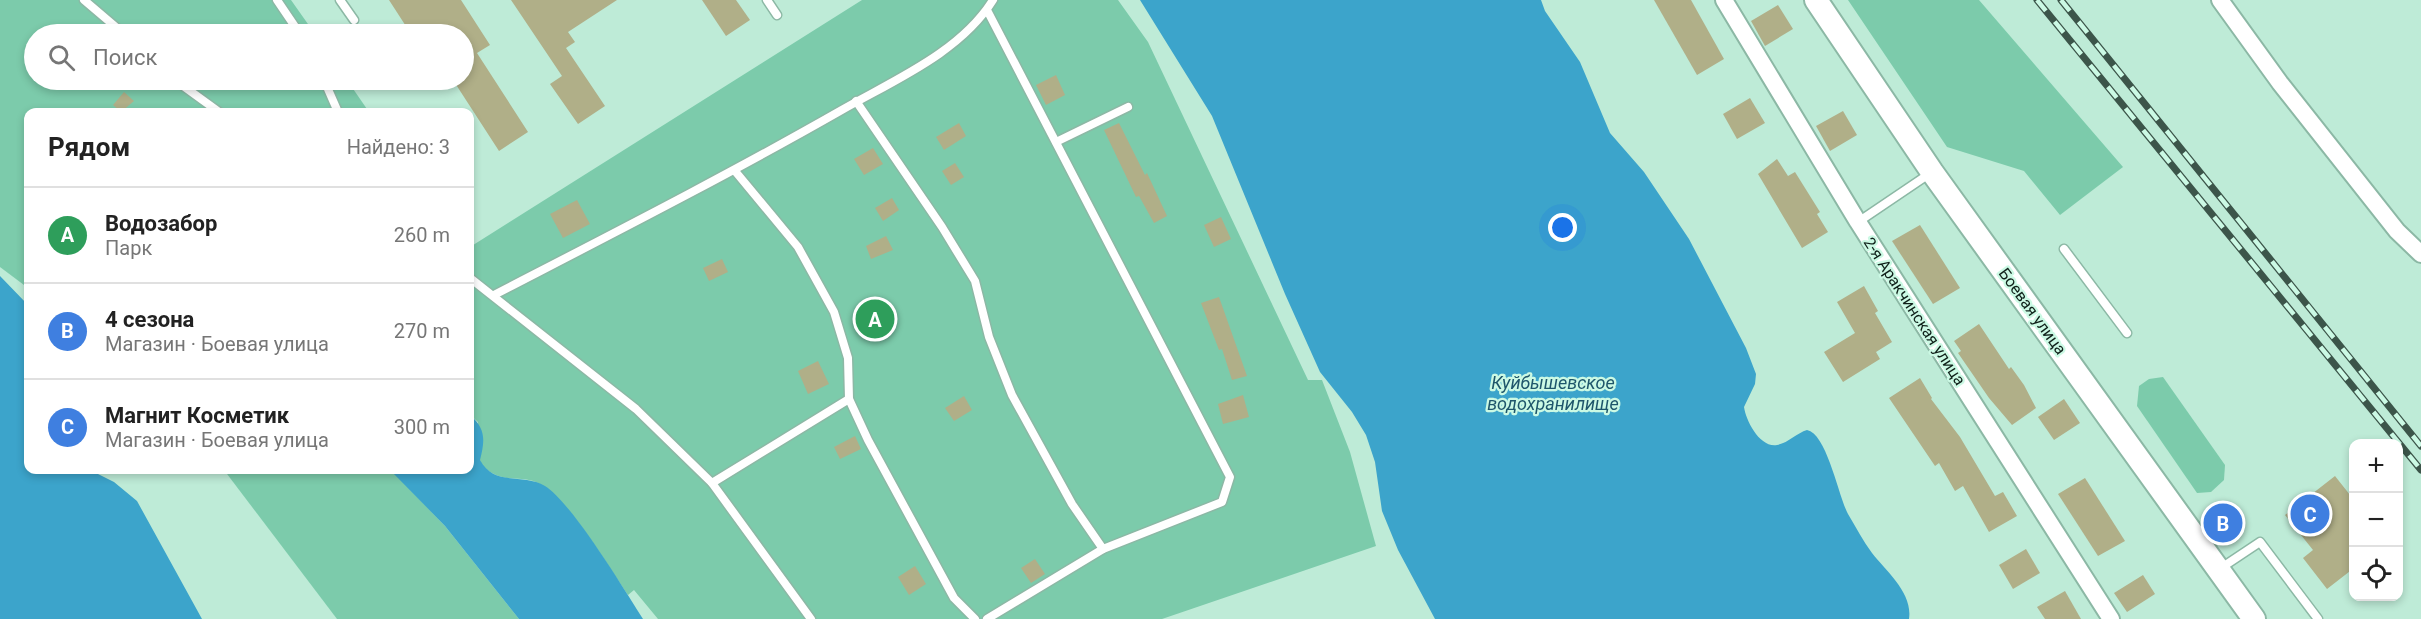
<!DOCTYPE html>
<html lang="ru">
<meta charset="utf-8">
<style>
:root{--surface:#fff;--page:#f6f6f6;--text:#222;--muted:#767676;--line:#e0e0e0;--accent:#c64794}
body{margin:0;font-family:Roboto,sans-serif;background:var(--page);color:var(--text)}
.controls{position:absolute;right:18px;bottom:18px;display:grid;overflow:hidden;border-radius:12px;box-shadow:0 3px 9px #0003}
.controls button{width:54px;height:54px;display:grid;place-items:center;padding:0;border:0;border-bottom:2px solid var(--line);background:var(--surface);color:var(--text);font:30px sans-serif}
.you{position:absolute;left:1563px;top:228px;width:21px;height:21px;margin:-15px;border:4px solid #fff;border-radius:50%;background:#1a73e8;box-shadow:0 0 0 9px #1a73e833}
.badge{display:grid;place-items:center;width:39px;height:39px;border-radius:50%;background:var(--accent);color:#fff;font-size:20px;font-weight:700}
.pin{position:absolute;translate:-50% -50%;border:3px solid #fff;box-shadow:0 2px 6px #0006}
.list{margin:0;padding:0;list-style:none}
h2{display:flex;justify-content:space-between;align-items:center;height:78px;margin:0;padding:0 24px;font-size:26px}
h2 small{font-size:20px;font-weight:400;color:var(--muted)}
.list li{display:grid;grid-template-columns:39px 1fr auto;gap:18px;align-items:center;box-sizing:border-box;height:96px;padding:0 24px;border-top:2px solid var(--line)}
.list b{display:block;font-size:22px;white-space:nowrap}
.list p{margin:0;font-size:20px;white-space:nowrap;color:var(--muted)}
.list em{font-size:20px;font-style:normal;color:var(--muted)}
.icon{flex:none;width:33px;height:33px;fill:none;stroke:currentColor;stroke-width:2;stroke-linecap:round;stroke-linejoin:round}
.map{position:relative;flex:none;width:2421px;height:619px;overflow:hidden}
.search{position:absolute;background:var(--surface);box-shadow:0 3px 9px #0003;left:24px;top:24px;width:450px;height:66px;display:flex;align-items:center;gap:15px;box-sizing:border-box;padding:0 21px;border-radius:33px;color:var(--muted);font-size:22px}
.panel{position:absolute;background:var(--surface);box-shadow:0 3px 9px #0003;left:24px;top:108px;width:450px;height:366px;border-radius:12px}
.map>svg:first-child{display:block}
</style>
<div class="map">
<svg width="2421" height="619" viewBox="0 0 2421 619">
<rect width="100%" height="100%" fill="#beebd7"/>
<g fill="#7ccbab">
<path d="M0 0H291L315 34H34V80H347L369 112H28V288L0 267Z"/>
<path d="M862 0H1118L1148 42 1308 380H1322L1350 452 1376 546 1162 619H658L634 590 628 595C608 566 567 496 536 482 518 475 502 484 484 467 475 458 479 435 478 422L470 415V247Z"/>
<path d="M1848 0H1979L2123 167 2060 215 2024 171 1947 147Z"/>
<path d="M2163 377 2225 465 2224 480 2211 492 2197 493 2137 406 2139 386 2149 379Z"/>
<path d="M224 470H391L445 526 519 619H337Z"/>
</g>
<g fill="#3ca4cb">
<path d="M1140 0H1541L1545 11 1580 62 1610 133 1644 172 1689 239 1746 348 1756 374 1755 384 1744 407C1746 421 1760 448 1777 445 1788 443 1797 433 1807 430 1827 434 1838 495 1848 514 1856 527 1863 541 1872 553 1886 571 1913 593 1909 619H1435L1398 550 1382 511 1375 462 1366 435 1352 412 1320 372 1285 294 1212 116Z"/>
<path d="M0 276 28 305V470H90L114 482 137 501 202 619H0Z"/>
<path d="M470 415C486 429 485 440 480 460 494 487 524 473 545 486 572 503 624 589 643 619H519L445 526 393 473 391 470H470Z"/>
</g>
<g fill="#b0af88">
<path d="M389 0H461L490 45 477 53 528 132 499 151 453 80H464V34H411Z"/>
<path d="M511 0H617L568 32 575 42 566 48 605 106 578 124 550 84 562 76Z"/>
<path d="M702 0H736L750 20 726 36Z"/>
<path d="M1654 0H1691L1724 59 1697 75Z"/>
<path d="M1778 5 1793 29 1765 46 1751 21Z"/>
<path d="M1056 75 1065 95 1046 105 1036 85Z"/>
<path d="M124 92 134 101 121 112 113 105Z"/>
<path d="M1750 98 1765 123 1737 139 1723 114Z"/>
<path d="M1843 111 1857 135 1830 151 1816 126Z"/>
<path d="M959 123 966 136 944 150 936 137Z"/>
<path d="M1119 123 1145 175 1147 173 1167 216 1154 223 1139 196 1136 197 1104 130Z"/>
<path d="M873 148 883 164 864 175 854 159Z"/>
<path d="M1777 159 1788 176 1795 172 1820 212 1817 214 1828 232 1802 248 1758 174Z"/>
<path d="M955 163 964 177 951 185 942 171Z"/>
<path d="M892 198 899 210 883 221 875 208Z"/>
<path d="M577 200 590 224 563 238 550 214Z"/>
<path d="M1221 217 1231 239 1214 247 1204 225Z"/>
<path d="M1920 225 1960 288 1933 304 1892 241Z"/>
<path d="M886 236 893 250 871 259 866 246Z"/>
<path d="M722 259 728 272 709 281 703 268Z"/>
<path d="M1864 286 1878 311 1875 313 1892 342 1876 352 1880 359 1843 382 1824 352 1855 333 1837 302Z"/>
<path d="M1219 297 1247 376 1232 380 1222 349 1219 350 1201 303Z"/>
<path d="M1979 324 2009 369 2011 367 2024 385 2036 408 2012 425 1989 398 1958 353 1961 351 1954 341Z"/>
<path d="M818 361 829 384 808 394 798 371Z"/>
<path d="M1920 378 1932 398 1931 399 1960 437 1995 496 2003 492 2017 516 1989 532 1963 486 1955 491 1939 463 1935 466 1889 398Z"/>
<path d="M1243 395 1249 417 1223 424 1218 404Z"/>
<path d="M964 396 972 410 954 421 945 408Z"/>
<path d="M2064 399 2080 423 2054 440 2038 417Z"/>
<path d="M855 436 861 449 840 459 834 447Z"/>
<path d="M2335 476 2354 500V568L2327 589 2303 558 2313 550 2285 515Z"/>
<path d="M2085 478 2125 541 2098 556 2058 494Z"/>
<path d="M2026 549 2040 573 2013 589 1999 565Z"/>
<path d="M1035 559 1045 574 1031 583 1021 568Z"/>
<path d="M915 566 926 584 909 595 898 577Z"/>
<path d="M2143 575 2155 594 2127 612 2114 593Z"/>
<path d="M2065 591 2081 619H2045L2037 607Z"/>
</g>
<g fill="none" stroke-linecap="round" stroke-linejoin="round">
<defs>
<g id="lane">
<path d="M84 0 124 34"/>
<path d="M277 0 300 34"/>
<path d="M340 0 354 20"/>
<path d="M767 0 777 15"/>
<path d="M175 80 219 112"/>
<path d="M324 80 338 112"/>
<path d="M856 101 942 227 975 281 989 337 1012 395 1072 504 1103 549"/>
<path d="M1056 142 1128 107"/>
<path d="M735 171 798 247 834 312 848 358 849 399 868 440 954 598 975 619"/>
<path d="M1858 222 1932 172"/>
<path d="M2064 249 2127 333"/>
<path d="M470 278 636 409 712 483 811 619"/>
<path d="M494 295C610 235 726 176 840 111 892 81 960 53 993 0"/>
<path d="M712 483 849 399"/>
<path d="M2221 568 2260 542 2318 619"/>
<path d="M987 619 1103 549 1222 502 1230 477 987 10"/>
</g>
<g id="street">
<path d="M1724 0 1858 222 2111 619"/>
<path d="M2220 0 2280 83 2397 231 2421 254"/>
</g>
<path id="secondary" d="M1816 0 1932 172 2254 619"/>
</defs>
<use href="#lane" stroke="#8cb8a5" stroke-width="11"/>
<use href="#street" stroke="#8cb8a5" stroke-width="20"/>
<use href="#secondary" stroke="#8cb8a5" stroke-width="26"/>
<use href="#lane" stroke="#fff" stroke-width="8"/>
<use href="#street" stroke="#fff" stroke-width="16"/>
<use href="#secondary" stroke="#fff" stroke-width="22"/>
<defs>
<g id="rail">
<path d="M2037 0 2421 470"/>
<path d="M2061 0 2421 446"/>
</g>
</defs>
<use href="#rail" stroke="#3c554a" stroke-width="7"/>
<use href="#rail" stroke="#cbf9e4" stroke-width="4.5" stroke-dasharray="14" stroke-linecap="butt"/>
</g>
<g text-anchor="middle" stroke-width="4.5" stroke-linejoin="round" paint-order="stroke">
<g font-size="16" fill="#0f2019" stroke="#cbf9e4">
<text transform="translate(1915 311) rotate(57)" y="6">2-я Аракчинская улица</text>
<text transform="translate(2033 311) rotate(54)" y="6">Боевая улица</text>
</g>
<g font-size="18" font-style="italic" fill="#1e566b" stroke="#cbf9e4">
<text x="1553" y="389">Куйбышевское<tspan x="1553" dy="21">водохранилище</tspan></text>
</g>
</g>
</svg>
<div class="controls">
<button>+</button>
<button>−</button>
<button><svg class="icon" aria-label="locate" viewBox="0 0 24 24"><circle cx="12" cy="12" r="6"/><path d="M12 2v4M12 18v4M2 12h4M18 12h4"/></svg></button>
</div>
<div class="you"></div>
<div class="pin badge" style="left:875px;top:319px;background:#2e9e5b">A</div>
<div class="pin badge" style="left:2223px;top:523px;background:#3f7fe0">B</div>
<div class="pin badge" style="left:2310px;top:514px;background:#3f7fe0">C</div>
<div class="search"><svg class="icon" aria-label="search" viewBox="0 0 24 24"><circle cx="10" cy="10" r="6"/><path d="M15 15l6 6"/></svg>Поиск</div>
<section class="panel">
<h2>Рядом<small>Найдено: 3</small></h2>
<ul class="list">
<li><span class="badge" style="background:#2e9e5b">A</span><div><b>Водозабор</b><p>Парк</p></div><em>260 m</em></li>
<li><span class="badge" style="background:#3f7fe0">B</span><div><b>4 сезона</b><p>Магазин · Боевая улица</p></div><em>270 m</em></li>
<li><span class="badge" style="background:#3f7fe0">C</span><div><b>Магнит Косметик</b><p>Магазин · Боевая улица</p></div><em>300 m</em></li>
</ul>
</section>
</div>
